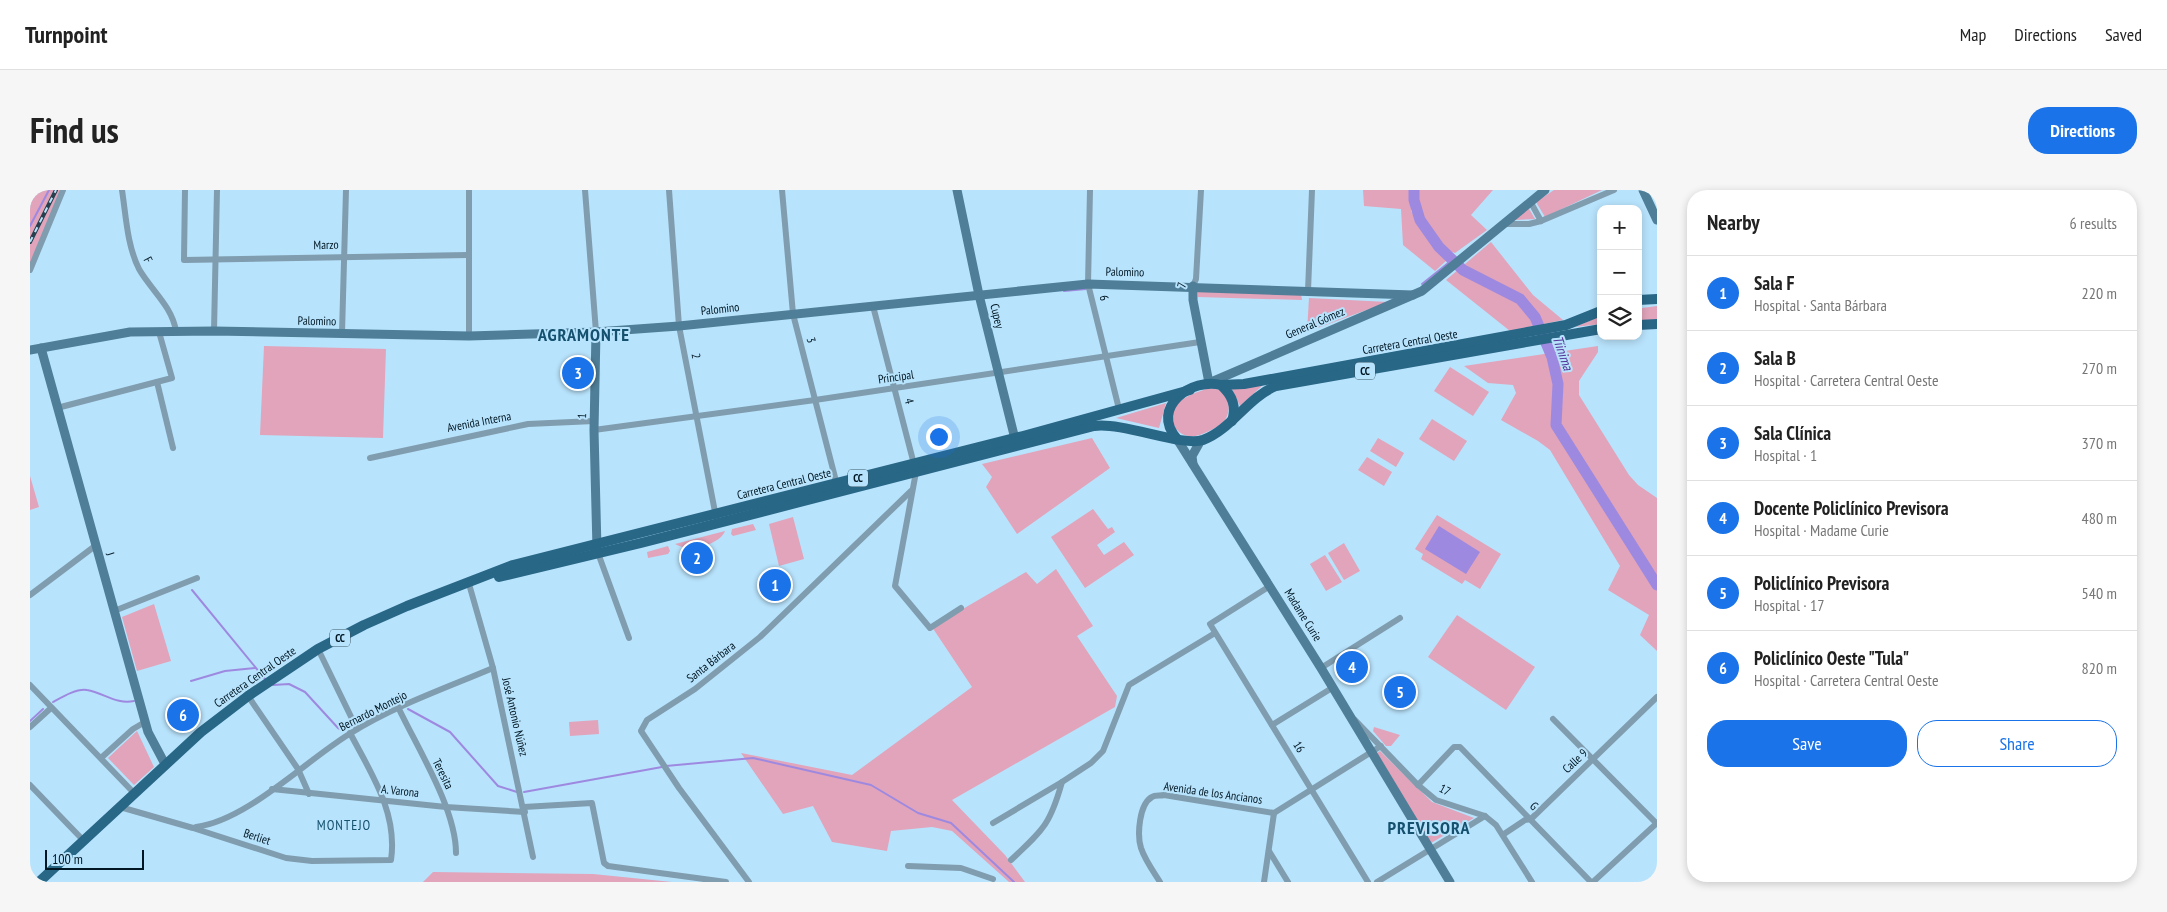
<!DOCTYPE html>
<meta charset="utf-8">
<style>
:root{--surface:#fff;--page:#f6f6f6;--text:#222;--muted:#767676;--line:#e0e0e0;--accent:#1a73e8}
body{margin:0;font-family:"PT Sans Narrow",sans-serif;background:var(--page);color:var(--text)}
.controls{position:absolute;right:15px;top:15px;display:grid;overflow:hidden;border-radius:10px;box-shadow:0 2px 8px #0003}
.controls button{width:45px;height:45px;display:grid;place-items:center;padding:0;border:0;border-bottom:1px solid var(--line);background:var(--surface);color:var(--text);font:25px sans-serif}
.scale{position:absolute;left:15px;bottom:12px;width:99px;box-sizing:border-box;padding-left:5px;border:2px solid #011723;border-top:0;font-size:14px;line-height:18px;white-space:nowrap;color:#011723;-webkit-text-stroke:4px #b8e3fc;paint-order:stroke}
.you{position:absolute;left:908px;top:246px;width:18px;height:18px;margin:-12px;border:4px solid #fff;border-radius:50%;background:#1a73e8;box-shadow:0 0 0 8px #1a73e833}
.badge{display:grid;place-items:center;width:32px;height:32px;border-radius:50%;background:var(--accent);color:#fff;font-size:16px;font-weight:700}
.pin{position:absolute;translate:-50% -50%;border:2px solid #fff;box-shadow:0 1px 5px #0006}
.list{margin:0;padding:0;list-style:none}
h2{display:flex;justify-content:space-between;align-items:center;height:65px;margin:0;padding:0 20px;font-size:21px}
h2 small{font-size:16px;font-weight:400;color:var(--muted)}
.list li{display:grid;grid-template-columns:32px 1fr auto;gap:15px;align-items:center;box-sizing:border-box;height:75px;padding:0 20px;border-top:1px solid var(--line)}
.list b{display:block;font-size:19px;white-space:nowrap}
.list p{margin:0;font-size:16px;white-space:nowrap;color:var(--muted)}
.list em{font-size:16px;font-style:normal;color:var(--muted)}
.actions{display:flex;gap:10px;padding:15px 20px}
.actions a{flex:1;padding:11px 0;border:1px solid var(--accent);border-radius:20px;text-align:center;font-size:18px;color:var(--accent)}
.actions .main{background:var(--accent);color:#fff}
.icon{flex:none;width:28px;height:28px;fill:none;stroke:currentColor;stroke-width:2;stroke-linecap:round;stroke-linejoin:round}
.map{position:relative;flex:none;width:1627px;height:692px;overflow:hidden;border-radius:20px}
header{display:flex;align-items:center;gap:30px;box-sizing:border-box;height:70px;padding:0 25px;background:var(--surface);border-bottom:1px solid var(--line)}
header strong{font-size:24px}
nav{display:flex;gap:28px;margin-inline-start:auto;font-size:18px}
.intro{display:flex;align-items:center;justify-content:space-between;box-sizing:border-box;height:120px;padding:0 30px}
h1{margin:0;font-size:35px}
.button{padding:12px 22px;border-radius:20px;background:var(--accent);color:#fff;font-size:18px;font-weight:700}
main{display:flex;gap:30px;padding:0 30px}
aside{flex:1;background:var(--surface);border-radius:20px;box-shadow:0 2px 8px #0003}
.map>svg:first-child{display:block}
</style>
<header>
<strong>Turnpoint</strong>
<nav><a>Map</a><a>Directions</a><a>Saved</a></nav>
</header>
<div class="intro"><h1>Find us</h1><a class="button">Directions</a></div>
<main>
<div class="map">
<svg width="1627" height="692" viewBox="0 0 1627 692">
<rect width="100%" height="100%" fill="#b8e3fc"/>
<g fill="#e1a4bb">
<path d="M0 0H36L16 39 0 79Z"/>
<path d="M1333 0H1382L1381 21 1400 50 1418 69 1405 81 1373 55 1371 19 1334 16Z"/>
<path d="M1385 0H1463L1441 25 1457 40 1425 63 1409 57 1386 17Z"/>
<path d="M1524 0H1572L1515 27 1506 12Z"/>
<path d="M1498 17 1505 29 1482 30Z"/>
<path d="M1461 52 1503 105 1533 130 1480 141 1416 90Z"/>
<path d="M1168 101 1271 104 1272 110 1168 107Z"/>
<path d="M1279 108 1358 112 1277 142Z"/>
<path d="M1627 116V131L1612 130 1608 128V121L1612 118Z"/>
<path d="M1571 126V134L1545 137Z"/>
<path d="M234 156 356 159 353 248 230 245Z"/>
<path d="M1568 156V162L1549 191V205L1599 285 1608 295 1627 308V461L1610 445 1619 425 1578 400 1590 376 1520 260 1508 251 1471 230 1486 203 1483 195 1458 193 1434 176Z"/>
<path d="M1420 177 1459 202 1443 226 1404 201Z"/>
<path d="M1233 195 1210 216 1202 199Z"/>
<path d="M1179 198 1192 200 1199 208C1199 225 1198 231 1183 239 1177 242 1171 245 1165 246 1145 249 1135 226 1148 213 1155 206 1170 201 1179 198Z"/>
<path d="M1136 213 1129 238 1086 228Z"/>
<path d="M1402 229 1437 251 1424 271 1389 249Z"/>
<path d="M1062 248 1080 278 987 344 956 297 962 287 952 274Z"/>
<path d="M1348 248 1374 263 1366 277 1340 261Z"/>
<path d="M1337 267 1362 282 1354 296 1328 280Z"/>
<path d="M0 286 9 317 0 320Z"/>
<path d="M1063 319 1078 339 1082 337 1085 342 1067 355 1074 365 1094 352 1104 365 1055 398 1021 347Z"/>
<path d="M1407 325 1471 364 1450 399 1435 390 1432 394 1391 369 1393 364 1385 359Z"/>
<path d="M763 327 774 369 749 376 739 334Z"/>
<path d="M723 334 726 340 703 346 701 344 702 339Z"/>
<path d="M695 341C689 356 657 362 645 354Z"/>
<path d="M1314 353 1330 381 1314 390 1298 363Z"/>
<path d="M638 356 640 361 638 364 618 368 617 362Z"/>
<path d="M1295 365 1312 392 1296 401 1280 374Z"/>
<path d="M1026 379 1063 436 1047 446 1087 506 1085 517 922 610 975 665 995 692H979L922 641 902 637 861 641 857 661 802 652 783 616 753 624 711 563 822 585 942 497 902 437 996 382 1007 394Z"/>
<path d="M124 414 141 471 107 481 92 427Z"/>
<path d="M1427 425 1505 477 1476 520 1398 467Z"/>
<path d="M568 530 569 544 540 546 539 532Z"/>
<path d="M1344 537 1370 545 1361 556H1356L1343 541Z"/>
<path d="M107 541 124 577 104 595 78 568Z"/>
<path d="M1350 561 1402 612 1444 628 1401 653 1347 563Z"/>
<path d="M403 682 563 684 642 692H393Z"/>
</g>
<path fill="#9e89e0" d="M1409 336 1450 362 1436 384 1395 359Z"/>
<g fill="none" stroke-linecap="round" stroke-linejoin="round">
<g stroke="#9e89e0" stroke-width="2">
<path d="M0 36 19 0"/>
<path d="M1392 94 1422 70"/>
<path d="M1034 101 1056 99"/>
<path d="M162 400 235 489"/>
<path d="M161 491 195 481 225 478"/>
<path d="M243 495 259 494 275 502 308 538 314 541"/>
<path d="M23 512C32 507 47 498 57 500 74 503 87 515 104 511"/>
<path d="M378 519 420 542 468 596 487 602"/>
<path d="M0 531 13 519"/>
<path d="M636 576 723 568 841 595 888 623 921 633 984 692"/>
<path d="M494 602 632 577"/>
</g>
<path stroke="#9e89e0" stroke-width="11" d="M1384 0V10L1390 30 1409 57 1433 80 1490 109 1505 127 1522 167 1528 194 1526 235 1627 395"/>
<g stroke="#7f9daf" stroke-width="6">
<path d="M92 0C96 26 97 55 109 79 121 100 142 116 146 141"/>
<path d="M155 0 154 70 438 65"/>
<path d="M555 0 566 142"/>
<path d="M639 0 649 136 686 327"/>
<path d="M752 0 763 124 807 295"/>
<path d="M1060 0 1058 94 1089 219"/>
<path d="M1500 11 1511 31"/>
<path d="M1474 34H1499L1511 31 1584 0"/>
<path d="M0 80 33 0"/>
<path d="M1163 96 1166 89 1171 0"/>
<path d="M1278 101 1282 0"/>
<path d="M843 116 886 282 865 396 900 438 931 418"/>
<path d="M184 141 187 0"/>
<path d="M312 143 316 0"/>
<path d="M439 146V0"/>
<path d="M127 192 143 258"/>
<path d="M27 218 142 188 129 142"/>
<path d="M564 240 785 210 1170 152"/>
<path d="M340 268 498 234 564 231"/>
<path d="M568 363 599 448"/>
<path d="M439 394 463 478 503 667"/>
<path d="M1240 396 1180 434 1338 692"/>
<path d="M0 405 65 356"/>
<path d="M84 421 167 388"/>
<path d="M288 459 327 539"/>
<path d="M1291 478 1370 428"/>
<path d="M0 495 104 603"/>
<path d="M218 506 268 579 279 604"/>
<path d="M369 519C388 559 426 619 426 663"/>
<path d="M1523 529 1627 634"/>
<path d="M1325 530 1388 595 1406 610 1455 626 1466 635 1502 692"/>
<path d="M1242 535 1302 498"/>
<path d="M0 537 21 518"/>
<path d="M71 568 103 539 115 532"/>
<path d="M0 595 54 651"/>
<path d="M1388 595 1424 557H1430L1561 692"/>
<path d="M242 599 416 617 495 622"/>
<path d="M90 617 163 638 256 668 282 671 361 670C368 623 341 583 320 543"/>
<path d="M494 617 562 613 574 673 578 676 696 692"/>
<path d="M1244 623 1351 556"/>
<path d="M963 633 1032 592"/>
<path d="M166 637C218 630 276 570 321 543 364 516 416 498 463 478"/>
<path d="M1474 644 1495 630 1501 629 1627 507"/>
<path d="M1239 661 1258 692"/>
<path d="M981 670C1013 640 1020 635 1032 592L1061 573 1073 561 1099 495 1185 443"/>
<path d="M878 676 931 678 963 689"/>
<path d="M719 692 649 598 611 541 617 530 665 499 730 447 881 301"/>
<path d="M1130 692C1123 681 1115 670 1111 658 1107 645 1109 614 1122 607 1125 605 1130 606 1134 605L1244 623"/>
<path d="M1234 692 1244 623"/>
<path d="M1347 692 1455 626"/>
<path d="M1563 692 1627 633"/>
</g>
<g stroke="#4f7e98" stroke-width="9">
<path d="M927 0 949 105 986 253"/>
<path d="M1613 0 1627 30"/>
<path d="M1163 96V110L1179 193 1392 101 1515 0"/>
<path d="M566 142 564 240 567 359"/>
<path d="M11 158 118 542 135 574"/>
<path d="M0 160 100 142 184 141 439 146 566 142 649 136 1058 94 1383 105"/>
<path d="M1147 249 1291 478 1420 692"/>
<path d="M1163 274 1162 266 1171 250"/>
</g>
<g stroke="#296787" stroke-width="10">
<path d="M1608 110 1627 109"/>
<path d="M1608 135 1627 134"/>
<path d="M1191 195 1214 194 1536 135 1571 121"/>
<path d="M1147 249C1119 217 1163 187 1191 195 1202 205 1207 216 1202 231"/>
<path d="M469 387 611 353 1064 236C1094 232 1152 257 1173 250 1202 239 1217 208 1246 196L1571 139"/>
<path d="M9 692 171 542 218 506 288 459 334 435 377 416 483 375 993 246 1160 200"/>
</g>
<defs>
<path id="rail" d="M0 52 26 0"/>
</defs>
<use href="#rail" stroke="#25404e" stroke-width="4"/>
<use href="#rail" stroke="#b8e3fc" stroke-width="2" stroke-dasharray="5.5" stroke-linecap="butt"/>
</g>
<g text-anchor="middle" stroke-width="4" stroke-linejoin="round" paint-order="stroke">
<g fill="#b8e3fc" stroke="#385464" stroke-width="1">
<rect x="1325" y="172.5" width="20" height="17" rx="4"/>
<rect x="818" y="279.5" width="20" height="17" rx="4"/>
<rect x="300" y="439.5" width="20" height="17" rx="4"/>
</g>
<g font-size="11" font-weight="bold" fill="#011723">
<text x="1335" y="185">CC</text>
<text x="828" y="292">CC</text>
<text x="310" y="452">CC</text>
</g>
<g font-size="12" fill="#011723" stroke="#b8e3fc">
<text transform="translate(296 55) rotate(-1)" y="4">Marzo</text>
<text transform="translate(118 70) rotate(63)" y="4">F</text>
<text transform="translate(1095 82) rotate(1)" y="4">Palomino</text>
<text transform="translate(1152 95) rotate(-78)" y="4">7</text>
<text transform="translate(1074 108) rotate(76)" y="4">6</text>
<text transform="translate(690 119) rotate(-6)" y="4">Palomino</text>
<text transform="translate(967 126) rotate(77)" y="4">Cupey</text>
<text transform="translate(287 131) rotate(1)" y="4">Palomino</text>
<text transform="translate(1285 133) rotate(-23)" y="4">General Gómez</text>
<text transform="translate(781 150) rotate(75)" y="4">3</text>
<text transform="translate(1380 152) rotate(-10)" y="4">Carretera Central Oeste</text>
<text transform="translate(666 166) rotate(80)" y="4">2</text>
<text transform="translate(866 187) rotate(-8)" y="4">Principal</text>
<text transform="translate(879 211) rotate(75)" y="4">4</text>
<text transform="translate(552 226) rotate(-88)" y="4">1</text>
<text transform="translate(449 232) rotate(-11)" y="4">Avenida Interna</text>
<text transform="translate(754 294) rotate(-14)" y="4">Carretera Central Oeste</text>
<text transform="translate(80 364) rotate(73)" y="4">J</text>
<text transform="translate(1273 425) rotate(58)" y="4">Madame Curie</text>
<text transform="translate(681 472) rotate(-38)" y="4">Santa Bárbara</text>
<text transform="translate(225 487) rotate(-35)" y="4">Carretera Central Oeste</text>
<text transform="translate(343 521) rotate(-27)" y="4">Bernardo Montejo</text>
<text transform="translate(485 527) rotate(77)" y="4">José Antonio Núñez</text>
<text transform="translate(1269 557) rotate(58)" y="4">16</text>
<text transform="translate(1545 571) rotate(-43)" y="4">Calle 9</text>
<text transform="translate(413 584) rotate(64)" y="4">Teresita</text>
<text transform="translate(1415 600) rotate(28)" y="4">17</text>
<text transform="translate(370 601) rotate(6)" y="4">A. Varona</text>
<text transform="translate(1183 603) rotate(8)" y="4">Avenida de los Ancianos</text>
<text transform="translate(1504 616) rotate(46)" y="4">G</text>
<text transform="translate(227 647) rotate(18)" y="4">Berliet</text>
</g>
<g font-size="14" font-style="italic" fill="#563599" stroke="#b8e3fc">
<text transform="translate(1533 163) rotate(71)" y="5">Tíinima</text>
</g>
<g font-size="14" letter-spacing="1" fill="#15516e" stroke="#b8e3fc">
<text x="314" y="640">MONTEJO</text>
</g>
<g font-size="18" font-weight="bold" letter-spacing="1" fill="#15516e" stroke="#b8e3fc">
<text x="554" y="151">AGRAMONTE</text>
<text x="1399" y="644">PREVISORA</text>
</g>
</g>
</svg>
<div class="controls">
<button>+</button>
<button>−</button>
<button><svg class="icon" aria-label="layers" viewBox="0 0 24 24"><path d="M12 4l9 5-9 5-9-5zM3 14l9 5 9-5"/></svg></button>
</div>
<div class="scale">100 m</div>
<div class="you"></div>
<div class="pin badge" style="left:745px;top:395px">1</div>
<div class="pin badge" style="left:667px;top:368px">2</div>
<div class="pin badge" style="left:548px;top:183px">3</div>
<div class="pin badge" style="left:1322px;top:477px">4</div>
<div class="pin badge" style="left:1370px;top:502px">5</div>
<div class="pin badge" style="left:153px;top:525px">6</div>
</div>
<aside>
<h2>Nearby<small>6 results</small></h2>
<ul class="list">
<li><span class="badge">1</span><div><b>Sala F</b><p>Hospital · Santa Bárbara</p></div><em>220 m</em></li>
<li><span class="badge">2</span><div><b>Sala B</b><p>Hospital · Carretera Central Oeste</p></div><em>270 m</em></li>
<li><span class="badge">3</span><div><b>Sala Clínica</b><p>Hospital · 1</p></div><em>370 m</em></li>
<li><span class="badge">4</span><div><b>Docente Policlínico Previsora</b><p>Hospital · Madame Curie</p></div><em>480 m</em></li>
<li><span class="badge">5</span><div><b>Policlínico Previsora</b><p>Hospital · 17</p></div><em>540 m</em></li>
<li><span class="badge">6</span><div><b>Policlínico Oeste &quot;Tula&quot;</b><p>Hospital · Carretera Central Oeste</p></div><em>820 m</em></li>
</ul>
<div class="actions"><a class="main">Save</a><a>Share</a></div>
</aside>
</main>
